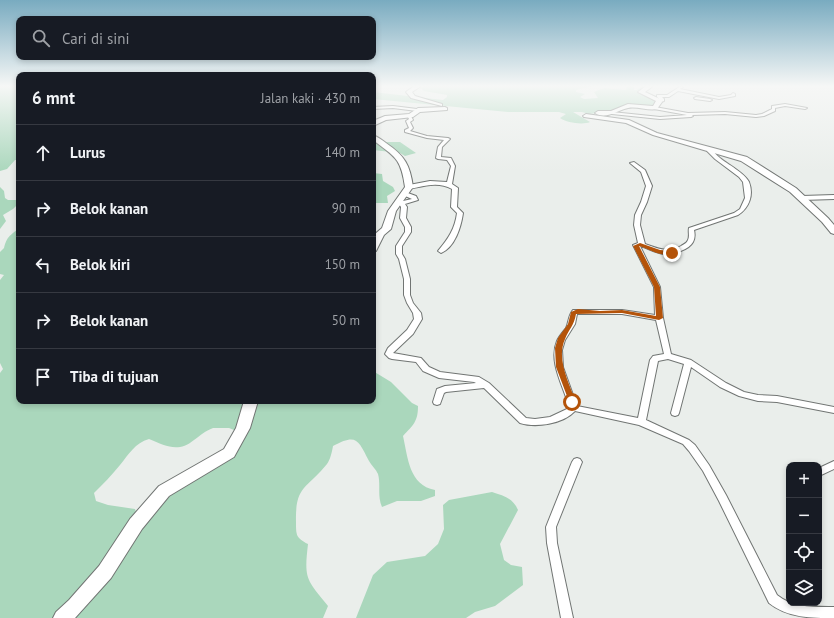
<!DOCTYPE html>
<html lang="id">
<meta charset="utf-8">
<style>
:root{--surface:#171b24;--page:#242831;--text:#f1f3f6;--muted:#9ea1a6;--line:#363941}
body{margin:0;font-family:"PT Sans",sans-serif;background:var(--page);color:var(--text)}
.controls{position:absolute;right:12px;bottom:12px;display:grid;overflow:hidden;border-radius:8px;box-shadow:0 2px 6px #0003}
.controls button{width:36px;height:36px;display:grid;place-items:center;padding:0;border:0;border-bottom:1px solid var(--line);background:var(--surface);color:var(--text);font:20px sans-serif}
.stop{position:absolute;width:12px;height:12px;margin:-9px;border:3px solid #b45309;border-radius:50%;background:#fff}
.stop.end{background:#b45309;border-color:#fff;box-shadow:0 1px 4px #0008}
.list{margin:0;padding:0;list-style:none}
h2{display:flex;justify-content:space-between;align-items:center;height:52px;margin:0;padding:0 16px;font-size:17px}
h2 small{font-size:13px;font-weight:400;color:var(--muted)}
.list li{display:grid;grid-template-columns:26px 1fr auto;gap:12px;align-items:center;box-sizing:border-box;height:56px;padding:0 16px;border-top:1px solid var(--line)}
.list b{display:block;font-size:15px;white-space:nowrap}
.list em{font-size:13px;font-style:normal;color:var(--muted)}
.icon{flex:none;width:22px;height:22px;fill:none;stroke:currentColor;stroke-width:2;stroke-linecap:round;stroke-linejoin:round}
.map{position:relative;flex:none;width:834px;height:618px;overflow:hidden}
.search{position:absolute;background:var(--surface);box-shadow:0 2px 6px #0003;left:16px;top:16px;width:360px;height:44px;display:flex;align-items:center;gap:10px;box-sizing:border-box;padding:0 14px;border-radius:8px;color:var(--muted);font-size:15px}
.panel{position:absolute;background:var(--surface);box-shadow:0 2px 6px #0003;left:16px;top:72px;width:360px;height:332px;border-radius:8px}
.map>svg:first-child{display:block}
</style>
<div class="map">
<svg width="834" height="618" viewBox="0 0 834 618">
<rect width="100%" height="100%" fill="#eaeeeb"/>
<g fill="#aad7bc" fill-rule="evenodd">
<path d="M0 86H19V160H15L7 169 0 171Z"/>
<path d="M424 86H592L576 90V92L585 94 580 97 584 99 598 98 594 92 604 88 625 90 627 89 626 88C628 86 631 86 634 87V90H637L642 86H648L640 92 656 100 651 107 628 106 612 111 589 114 582 112H573L590 122C583 125 567 123 560 118L566 114 559 112H508L373 99V92L443 100 447 97V95L424 91 421 88Z"/>
<path d="M388 142H400L416 153 405 156 400 153 373 150V143Z"/>
<path d="M373 173 382 174 383 181 393 187 395 191 387 196 388 203H373Z"/>
<path d="M0 187 4 191 5 198 8 200H19V203L13 209 3 215 6 221 0 229Z"/>
<path d="M19 228V401H373V371L391 382 412 403 418 406C418 422 413 425 403 436 408 458 409 485 435 490V496L421 501H397L382 507C377 496 381 485 378 474 376 469 371 465 369 461 358 440 357 433 333 446 332 452 330 460 327 464 307 489 295 485 296 522 296 535 296 538 308 544 304 579 306 579 328 606L323 618H0V373L3 369 0 363V280L4 275 0 274V252L4 248C7 236 10 236 19 228ZM213 428H229L244 434 148 511 136 512 135 509 108 505 96 501 94 493C103 484 112 475 120 465 129 454 135 443 149 439 166 446 178 453 194 440 201 435 205 431 213 428Z"/>
<path d="M492 492C504 496 513 498 518 510L500 544 504 560 511 565 522 567 523 585 495 606 475 612 466 618H356L373 575 387 562 425 556 438 544 444 529 443 505 449 500Z"/>
</g>
<g fill="none" stroke-linecap="round" stroke-linejoin="round">
<defs>
<g id="street">
<path d="M681 86 683 87 680 89 719 97 731 95 733 93 735 94V96L719 99 678 91 669 97H662L664 99V101L658 103V101L660 100 657 97V95H667Z"/>
<path d="M696 97 710 99 712 100 710 101 695 99 694 98Z"/>
<path d="M785 104 807 108 805 109 785 106 775 108V111L764 116 756 117 725 114 692 115 693 116 691 117 660 119 612 114 610 113 612 112 660 117 687 115 654 109 653 108 655 107 688 113 725 112 756 115 762 114 772 109V106Z"/>
<path d="M393 106 417 109 419 110 417 111 393 108 373 109V107Z"/>
<path d="M410 116H411L413 120 410 122 413 128 410 131 427 136 448 138 450 139 442 147 441 157 451 158 455 166 452 184 458 188 457 207 463 213C461 227 455 247 441 253L438 251C448 239 455 229 457 213L451 207 452 189C438 181 424 186 409 189L406 187 409 185 430 181 447 182 451 166 447 160 438 159 436 158 438 147 444 140 427 138 405 132V130L409 128 406 121 409 119 408 117Z"/>
<path d="M707 149H711C714 152 716 155 720 158 727 164 745 173 749 182 754 195 749 208 738 215L694 230C695 234 695 238 693 242 689 250 672 255 664 254 655 253 648 248 640 246L660 287 663 318 671 354 691 360 726 383 744 392 758 395 777 396 834 407V413L777 402 758 401 739 396 720 387 691 367 679 413 678 415 675 416 672 415 671 413 684 364 668 359 658 361 646 420 689 440 695 445 709 465 726 495 777 595C793 608 814 607 834 607V618C811 618 788 618 769 603L719 501 703 471 689 451 683 444 639 425 575 411C563 424 536 428 520 423L484 388 446 392 444 393 440 404 437 405 434 404 433 402 437 389 445 386 476 383 474 382 439 378 423 371 416 362 392 359 389 358 385 354 388 348 407 330 414 319 413 313 407 303 404 295V279L399 259 396 254V246L405 232V227L400 218 401 207 397 201 400 199 403 201 412 199 403 195 402 194 405 192 416 196 418 200 405 204 407 207 406 218 411 227V232L402 246V254L405 259 410 279V295L413 303 421 313 422 319 413 334 393 353 421 358 429 367 440 372 479 377 489 383 526 418 535 419 550 417 567 409 569 407C564 387 548 362 557 341 559 336 563 332 566 328 569 322 568 316 573 310H622L655 315 654 287 633 245 638 243 634 225 635 215 641 202 646 186 641 172 630 163 634 162 645 170 652 186 647 202 641 215 640 225 645 244C657 248 668 254 681 246 684 244 687 243 688 240 690 236 688 232 689 228L734 213 740 209 745 198 743 182 739 177 715 159 707 151ZM577 314H622L656 320 664 354 653 356 650 360 638 418 577 406 563 367 562 350 565 340 575 324Z"/>
<path d="M834 195V199L802 200 799 198 802 196Z"/>
<path d="M577 458 580 459 582 462 556 527 557 543 573 618H561L547 543 546 527 572 462 574 459Z"/>
<path d="M834 461V469L819 476V468Z"/>
</g>
<g id="secondary">
<path d="M414 86H421L412 92 415 96 442 104V106L411 98 406 92Z"/>
<path d="M646 86H653L645 92 660 99 662 102 657 109C648 111 637 106 628 108 618 110 606 120 595 113L598 111H611L628 104 653 106 656 101 638 92Z"/>
<path d="M445 107 447 108V110L420 112 413 117 386 120 373 126V121L385 116 409 114 418 108Z"/>
<path d="M586 114 629 120 657 133 747 157 796 188 828 218 834 225V234L831 233 822 222 790 192 741 161 653 135 626 123 584 117 583 116Z"/>
<path d="M373 135C378 137 382 140 386 143 405 156 410 165 413 187L396 211 391 229 384 235 376 251 373 252V239L375 234 382 228 388 211 405 187C401 158 395 157 373 140Z"/>
<path d="M244 401H258L250 428 234 457 169 496 142 529 111 578 75 618H53L56 612 69 600 99 566 130 519 159 486 224 449 236 428Z"/>
</g>
</defs>
<use href="#street" stroke="#717573" stroke-width="2"/>
<use href="#secondary" stroke="#717573" stroke-width="2"/>
<use href="#street" fill="#fff" fill-rule="evenodd"/>
<use href="#secondary" fill="#fff" fill-rule="evenodd"/>
</g>
<linearGradient id="sky" x2="0" y2="1"><stop stop-color="#79abc0"/><stop offset="0.5" stop-color="#f6f7f6"/><stop offset="1" stop-color="#f6f7f6" stop-opacity="0"/></linearGradient>
<rect width="834" height="172" fill="url(#sky)"/>
<path fill="#b45309" d="M640 243 660 250 672 251 675 253C664 259 649 249 639 246L660 287 663 318 659 320 622 313 576 314C574 326 569 329 565 339 556 359 569 383 576 402L575 404H570L556 367 555 348 558 338 568 324 571 312 578 309 600 311 622 310 656 316 654 287 633 246Z"/>
</svg>
<div class="controls">
<button>+</button>
<button>−</button>
<button><svg class="icon" aria-label="locate" viewBox="0 0 24 24"><circle cx="12" cy="12" r="6"/><path d="M12 2v4M12 18v4M2 12h4M18 12h4"/></svg></button>
<button><svg class="icon" aria-label="layers" viewBox="0 0 24 24"><path d="M12 4l9 5-9 5-9-5zM3 14l9 5 9-5"/></svg></button>
</div>
<div class="stop" style="left:572px;top:402px"></div>
<div class="stop end" style="left:672px;top:253px"></div>
<div class="search"><svg class="icon" aria-label="search" viewBox="0 0 24 24"><circle cx="10" cy="10" r="6"/><path d="M15 15l6 6"/></svg>Cari di sini</div>
<section class="panel">
<h2>6 mnt<small>Jalan kaki · 430 m</small></h2>
<ul class="list">
<li><svg class="icon" aria-label="ahead" viewBox="0 0 24 24"><path d="M12 20V5M6 11l6-6 6 6"/></svg><div><b>Lurus</b></div><em>140 m</em></li>
<li><svg class="icon" aria-label="right" viewBox="0 0 24 24"><path d="M7 20v-9h11M14 6l5 5-5 5"/></svg><div><b>Belok kanan</b></div><em>90 m</em></li>
<li><svg class="icon" aria-label="left" viewBox="0 0 24 24"><path d="M17 20v-9H6M10 6l-5 5 5 5"/></svg><div><b>Belok kiri</b></div><em>150 m</em></li>
<li><svg class="icon" aria-label="right" viewBox="0 0 24 24"><path d="M7 20v-9h11M14 6l5 5-5 5"/></svg><div><b>Belok kanan</b></div><em>50 m</em></li>
<li><svg class="icon" aria-label="arrive" viewBox="0 0 24 24"><path d="M6 21V4h12l-3 4 3 4H6"/></svg><div><b>Tiba di tujuan</b></div></li>
</ul>
</section>
</div>
